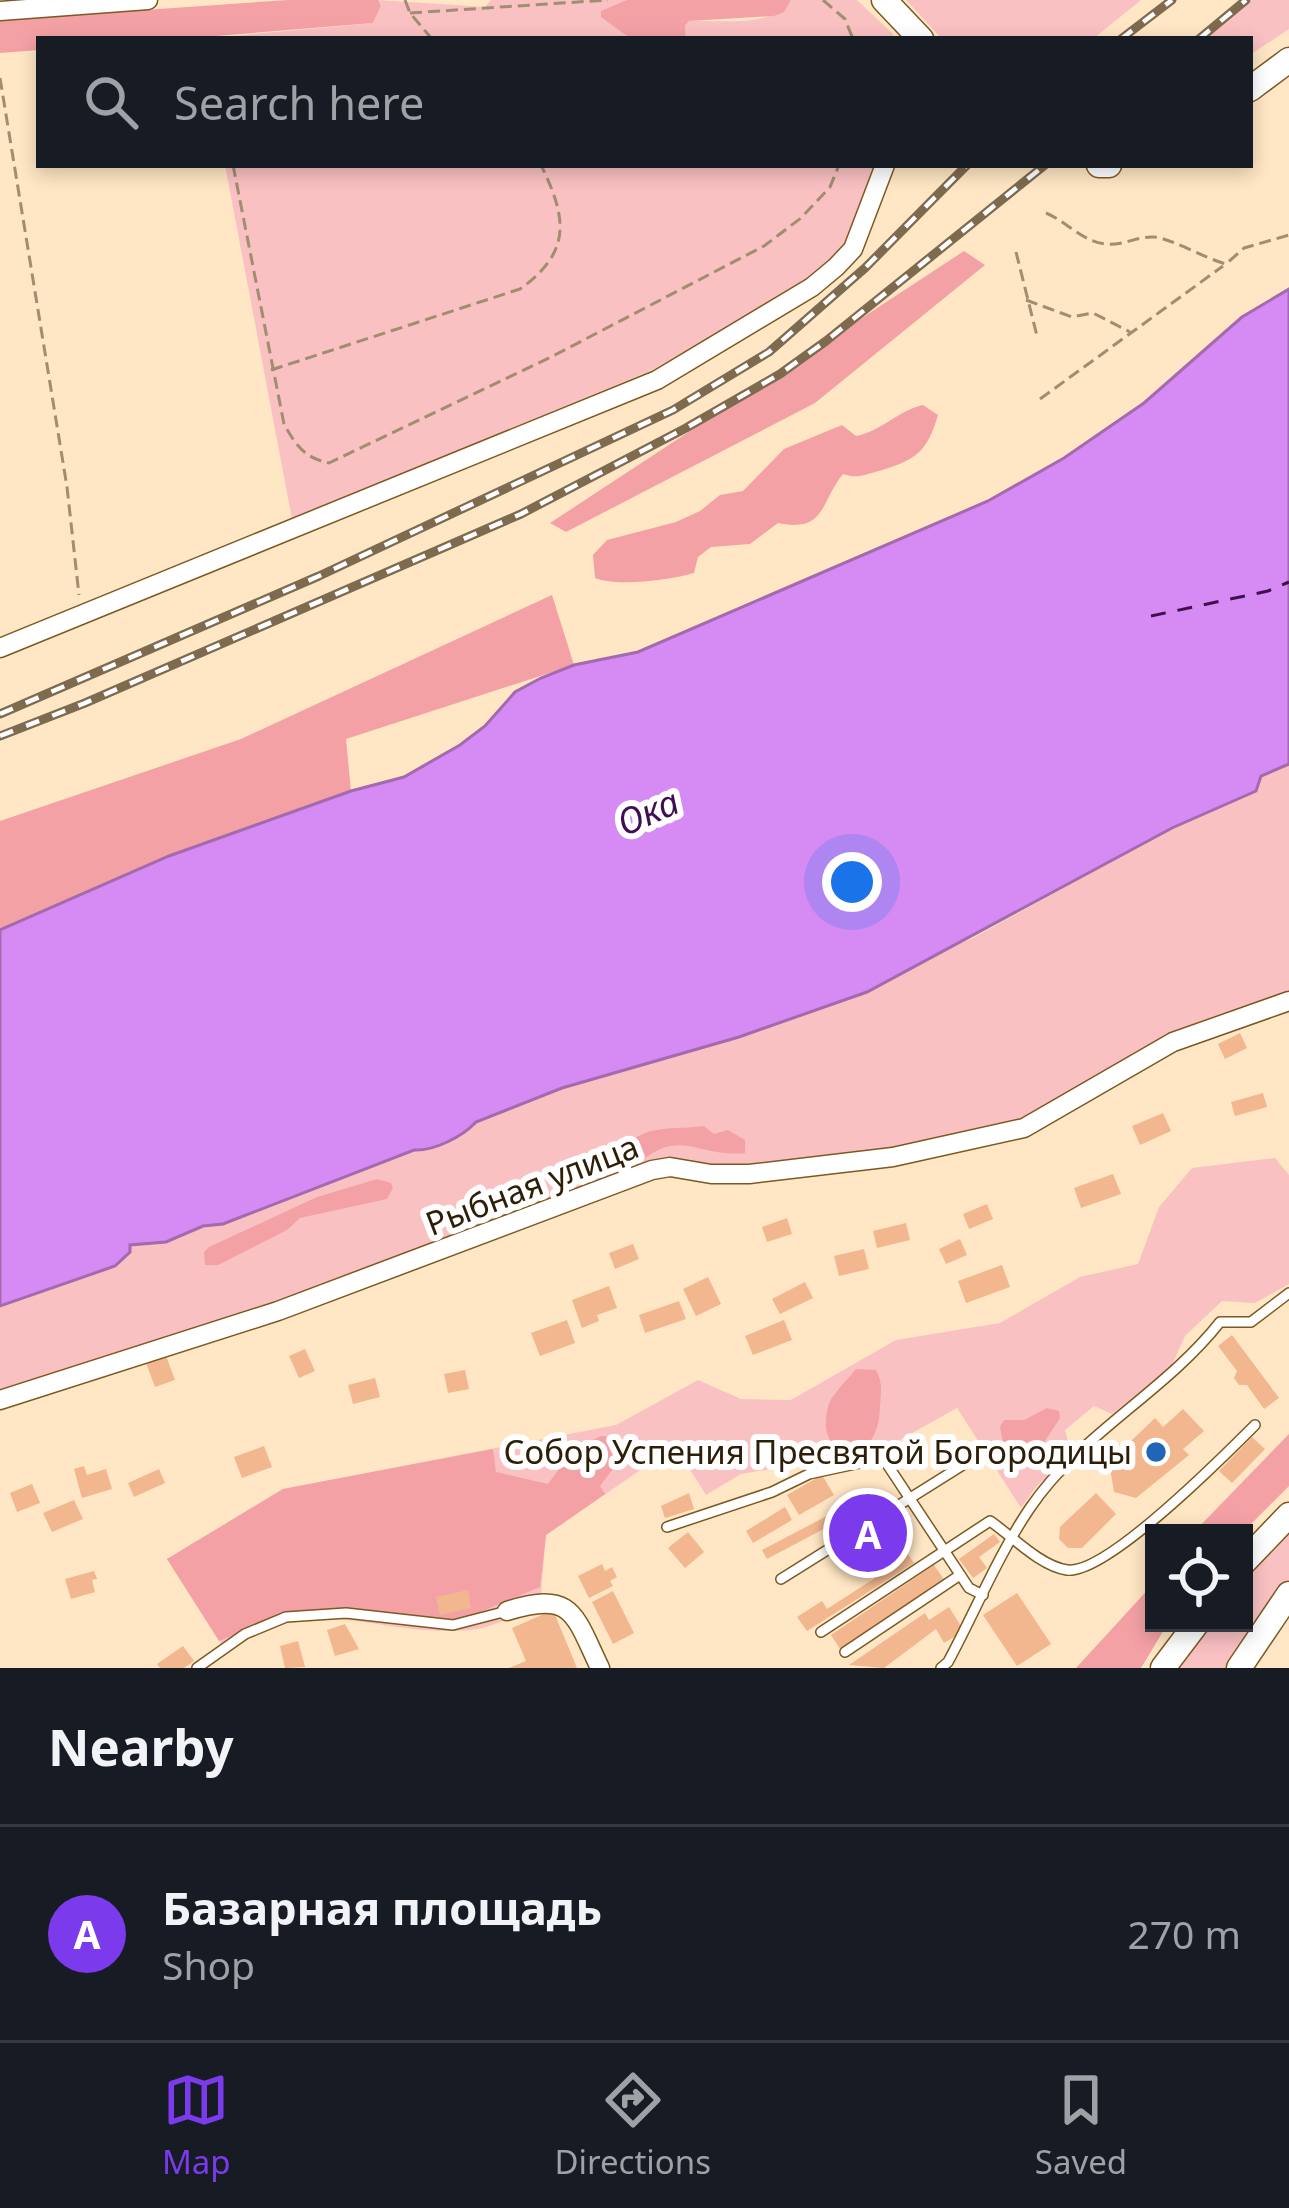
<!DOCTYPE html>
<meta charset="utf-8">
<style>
:root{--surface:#171b24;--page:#242831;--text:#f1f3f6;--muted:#9ea1a6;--line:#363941;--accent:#7c3aed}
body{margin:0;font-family:"Noto Sans",sans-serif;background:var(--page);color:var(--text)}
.controls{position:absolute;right:36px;bottom:36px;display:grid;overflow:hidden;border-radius:0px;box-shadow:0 6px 18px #0003}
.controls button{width:108px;height:108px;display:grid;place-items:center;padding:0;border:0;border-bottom:3px solid var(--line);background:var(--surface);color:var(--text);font:60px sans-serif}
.you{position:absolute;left:852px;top:882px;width:42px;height:42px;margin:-30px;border:9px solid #fff;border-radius:50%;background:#1a73e8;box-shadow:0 0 0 18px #1a73e833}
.badge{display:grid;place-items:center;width:78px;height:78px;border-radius:50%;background:var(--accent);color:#fff;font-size:39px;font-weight:700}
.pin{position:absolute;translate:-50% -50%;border:6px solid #fff;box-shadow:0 3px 12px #0006}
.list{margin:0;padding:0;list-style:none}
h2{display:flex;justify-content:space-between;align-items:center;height:156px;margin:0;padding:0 48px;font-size:51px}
h2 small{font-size:39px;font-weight:400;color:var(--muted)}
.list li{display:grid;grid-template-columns:78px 1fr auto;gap:36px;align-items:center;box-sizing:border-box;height:216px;padding:0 48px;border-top:3px solid var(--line)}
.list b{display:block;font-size:45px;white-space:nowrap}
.list p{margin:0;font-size:39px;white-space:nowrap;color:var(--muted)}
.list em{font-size:39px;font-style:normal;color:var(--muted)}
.icon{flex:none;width:66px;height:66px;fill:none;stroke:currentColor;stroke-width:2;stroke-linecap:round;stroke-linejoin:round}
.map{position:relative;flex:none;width:1289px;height:1668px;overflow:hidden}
.search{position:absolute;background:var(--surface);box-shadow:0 6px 18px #0003;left:36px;right:36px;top:36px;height:132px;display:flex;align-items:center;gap:30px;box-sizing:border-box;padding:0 42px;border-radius:0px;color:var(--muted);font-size:45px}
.sheet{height:372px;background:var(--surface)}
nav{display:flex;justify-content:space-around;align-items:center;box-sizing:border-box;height:168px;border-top:3px solid var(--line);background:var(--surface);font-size:33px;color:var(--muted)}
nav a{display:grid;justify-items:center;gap:6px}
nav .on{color:var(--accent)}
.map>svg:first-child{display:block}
</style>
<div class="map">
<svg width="1289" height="1668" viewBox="0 0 1289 1668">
<rect width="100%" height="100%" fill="#ffe6c4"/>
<g fill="#fac1c3">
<path d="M378 0 485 7 491 0H627L602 11 631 39H201L373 23 381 6Z"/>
<path d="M791 0H857L893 34V39H686L685 26 689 21C718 20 775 28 791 0Z"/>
<path d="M906 0H1141L1093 39H942Z"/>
<path d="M1252 0H1289V29L1250 55V39H1205Z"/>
<path d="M225 165H879L847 245 810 281 652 370 292 519Z"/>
<path d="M1289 764V1006L1180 1045 1056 1118 894 1163 671 1171 0 1404V1307L115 1266 129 1245 166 1242 203 1226 223 1224 414 1150C434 1151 462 1137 476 1122L562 1088 739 1037 973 938 1172 828 1256 791 1261 776Z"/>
<path d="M1275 1158 1289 1175V1284L1255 1303 1222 1301 1185 1336 1171 1367 1112 1414 1094 1406 1065 1430 1071 1453 1036 1487 1021 1508 957 1408 882 1450 741 1474 706 1495 679 1452 639 1471 546 1535 540 1606C518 1614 493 1628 470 1630 373 1638 324 1590 225 1649L167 1559 283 1489 616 1425 698 1380 741 1399 791 1400 896 1340 1000 1323 1080 1277 1138 1264 1159 1207 1192 1168Z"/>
<path d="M1289 1524V1579L1230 1668H1177L1209 1623H1244V1577Z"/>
</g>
<g fill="#f4a1a6">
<path d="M288 0H378L381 6 373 23 179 39H39V50L0 53V20Z"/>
<path d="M627 0H791L784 12 774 16 689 21 685 26 686 39H631L601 17V11Z"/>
<path d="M964 251 985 265 815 403 566 532 550 523Z"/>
<path d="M923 405 938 415C927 453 915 460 879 471 863 475 859 479 843 474 820 502 826 533 778 523L750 544 711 547 698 557 694 573C670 580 617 587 595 578L593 555 607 540 676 522 700 511 720 495 743 491 784 449 842 425 856 436C882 431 897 411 923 405Z"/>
<path d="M552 595 574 665 346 739 351 791 169 856 0 930V821L241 739Z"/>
<path d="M704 1126 714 1134 728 1130 745 1140V1153C696 1158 679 1124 634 1168L624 1162 623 1150C642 1123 675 1130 704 1126Z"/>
<path d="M377 1179 391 1183 393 1188 387 1199 300 1218 287 1230 218 1265H205L204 1252 209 1247 317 1197Z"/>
<path d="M856 1369 876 1370C883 1382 881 1393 880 1407 878 1474 813 1461 828 1407 831 1394 848 1380 856 1369Z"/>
<path d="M1047 1408 1059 1411 1060 1418 1041 1447 1028 1453 1003 1443 1000 1427 1004 1420H1024Z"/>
<path d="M1289 1434V1486L1242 1533H1193Z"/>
<path d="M601 1436 622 1438 623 1456 600 1486 605 1494 546 1535 540 1587 471 1616 450 1620 347 1608 285 1613 219 1641 167 1559 283 1489 493 1449 496 1472 548 1484 573 1450Z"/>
<path d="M1154 1583V1623H1168L1141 1668H1076Z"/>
</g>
<path fill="#d58af4" stroke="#a36aad" stroke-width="3" d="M1289 289V764L1261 776 1256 791 1172 828 867 992 739 1037 562 1088 476 1122C462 1137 434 1151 414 1150L223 1224 203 1226 166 1242 130 1245V1252L115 1266 0 1306V930L169 856 351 791 404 777 460 745 485 726 515 692 541 678 574 665 638 652 988 501 1064 458 1144 403 1242 317Z"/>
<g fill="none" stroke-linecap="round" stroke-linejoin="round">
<path stroke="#400f51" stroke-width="3" stroke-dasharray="15 12" stroke-linecap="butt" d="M1151 616 1268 591 1289 582"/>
</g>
<g fill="#f2b78f">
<path d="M1240 1033 1247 1048 1225 1059 1218 1044Z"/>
<path d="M1263 1093 1267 1107 1235 1116 1231 1102Z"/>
<path d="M1163 1113 1171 1131 1140 1145 1132 1126Z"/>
<path d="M1113 1174 1121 1194 1081 1208 1074 1188Z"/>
<path d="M987 1204 993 1219 969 1229 963 1214Z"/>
<path d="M787 1218 792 1234 767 1242 762 1227Z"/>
<path d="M906 1223 910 1240 877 1248 873 1231Z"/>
<path d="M960 1239 967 1255 946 1264 939 1249Z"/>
<path d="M633 1244 639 1259 615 1269 609 1253Z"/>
<path d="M864 1249 869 1269 839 1276 834 1256Z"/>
<path d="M1002 1265 1010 1287 966 1303 958 1281Z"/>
<path d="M708 1277 721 1304 696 1316 683 1289Z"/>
<path d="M805 1282 813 1298 780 1314 772 1299Z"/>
<path d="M609 1286 617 1308 597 1315 599 1321 582 1328 572 1300Z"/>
<path d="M679 1301 686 1319 645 1333 639 1315Z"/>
<path d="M567 1320 575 1343 540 1356 531 1333Z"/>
<path d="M784 1320 792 1340 753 1355 745 1336Z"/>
<path d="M1232 1335 1279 1398 1264 1409 1247 1385H1239L1234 1378 1237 1371 1218 1346Z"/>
<path d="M305 1349 315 1371 299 1378 289 1356Z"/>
<path d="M166 1356 175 1380 155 1387 146 1363Z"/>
<path d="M465 1370 469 1389 448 1393 444 1374Z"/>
<path d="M375 1378 380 1397 353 1404 348 1385Z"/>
<path d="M1183 1409 1204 1431 1183 1449 1189 1455 1136 1498 1114 1492 1110 1468 1134 1446 1130 1442 1155 1418 1163 1427Z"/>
<path d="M1252 1437 1265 1449 1232 1483 1219 1471Z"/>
<path d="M264 1446 272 1467 242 1478 234 1457Z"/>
<path d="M84 1466 87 1475 106 1469 112 1489 82 1498 74 1469Z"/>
<path d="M159 1469 165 1483 134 1497 128 1483Z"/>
<path d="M822 1475 834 1495 799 1515 787 1495Z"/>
<path d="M32 1484 40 1503 17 1512 10 1493Z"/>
<path d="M689 1493 694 1509 665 1518 661 1506Z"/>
<path d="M1096 1493 1116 1514 1082 1548H1068L1059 1539 1060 1527Z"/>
<path d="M863 1497 867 1506 767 1559 762 1550Z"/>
<path d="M74 1500 83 1519 52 1532 43 1513Z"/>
<path d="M785 1507 792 1520 753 1543 746 1531Z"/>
<path d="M688 1532 704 1552 685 1568 668 1548Z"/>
<path d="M896 1534 902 1544 863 1563 858 1555Z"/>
<path d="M994 1534 1000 1542 979 1557 987 1568 973 1578 959 1559Z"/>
<path d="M903 1547 914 1563 807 1631 797 1617 822 1601 827 1609 900 1562 894 1553Z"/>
<path d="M602 1564 605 1571 612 1567 617 1577 610 1581 613 1586 589 1598 578 1576Z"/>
<path d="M934 1565 945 1581 842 1652 831 1635Z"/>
<path d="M94 1571 97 1579 92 1580 95 1592 71 1599 65 1579Z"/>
<path d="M468 1590 471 1608 440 1615 436 1597Z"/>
<path d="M613 1591 634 1633 613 1644 592 1602Z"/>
<path d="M1017 1593 1051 1644 1017 1666 983 1615Z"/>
<path d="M949 1607 964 1631 944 1643 936 1629 884 1668 849 1665 925 1613 929 1620Z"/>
<path d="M553 1610 577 1668H509L526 1661 512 1628Z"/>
<path d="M345 1624 359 1649 335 1656 327 1630Z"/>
<path d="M298 1641 305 1667 285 1668 280 1646Z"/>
<path d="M183 1646 194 1661 184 1668H160L157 1664Z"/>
</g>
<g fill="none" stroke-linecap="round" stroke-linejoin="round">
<defs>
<g id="service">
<path d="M667 1527 772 1492 809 1474 883 1458 969 1588 983 1595"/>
<path d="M781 1579 974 1458"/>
<path d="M821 1632 990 1521C1012 1536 1040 1566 1067 1570 1106 1575 1225 1455 1255 1425"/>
<path d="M845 1652 960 1575"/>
<path d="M197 1668 245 1634 286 1617 346 1613 453 1625 507 1611"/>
<path d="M941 1668 948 1662C975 1612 998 1555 1030 1508 1080 1434 1165 1392 1220 1322H1251L1289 1293"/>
</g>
<g id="minor">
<path d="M0 11 148 0"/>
<path d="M0 648 657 380 812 287 836 267 853 249 885 165"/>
<path d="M0 1400 278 1311 652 1170 670 1167 711 1174H749L893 1157 1024 1128 1173 1042 1289 1001"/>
<path d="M507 1611C573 1590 574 1614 600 1668"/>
</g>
<g id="secondary">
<path d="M884 0 921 39"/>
<path d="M1250 89 1289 60"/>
<path d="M1099 165H1109"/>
<path d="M1244 1562 1289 1515"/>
<path d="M1163 1668 1197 1623"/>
<path d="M1239 1668 1289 1594"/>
</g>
</defs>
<use href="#service" stroke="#7d5920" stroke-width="12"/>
<use href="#minor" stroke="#7d5920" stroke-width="21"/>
<use href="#secondary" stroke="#7d5920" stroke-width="27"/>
<g stroke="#a18d70" stroke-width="3" stroke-dasharray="12 6" stroke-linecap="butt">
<path d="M405 0 410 13 432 39"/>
<path d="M823 0 845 19 853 39"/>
<path d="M410 13 608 0"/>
<path d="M0 78 67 487 79 595"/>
<path d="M233 165 284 424C296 446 305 458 329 463L551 357 764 246 801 218 830 187 839 165"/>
<path d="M1046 213C1067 222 1083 242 1106 244 1122 246 1138 236 1154 237 1170 238 1204 258 1226 264L1244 248 1289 235"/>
<path d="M1016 252 1037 336"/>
<path d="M1026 300 1072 317 1093 313 1130 332"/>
<path d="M271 370 520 289C572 252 567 218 541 165"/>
<path d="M1040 399 1223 266"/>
</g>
<use href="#service" stroke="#fff" stroke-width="9"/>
<use href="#minor" stroke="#fff" stroke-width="18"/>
<use href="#secondary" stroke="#fff" stroke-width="24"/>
<defs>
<g id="rail">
<path d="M1121 39 1172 0"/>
<path d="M1199 39 1246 0"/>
<path d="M0 714 319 576 673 410 769 352 865 268 967 165"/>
<path d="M0 736 85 703 521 514 686 428 780 374 826 341 1045 165"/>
</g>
</defs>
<use href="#rail" stroke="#7d6a4f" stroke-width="9"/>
<use href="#rail" stroke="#fff" stroke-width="4.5" stroke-dasharray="14" stroke-linecap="butt"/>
</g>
<circle fill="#2264b5" stroke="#fff" stroke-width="4.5" cx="1156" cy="1452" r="12"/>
<g text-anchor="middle" stroke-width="12" stroke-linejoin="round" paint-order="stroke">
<g font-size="33" fill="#2d1e07" stroke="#fff">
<text transform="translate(532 1185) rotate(-21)" y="12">Рыбная улица</text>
</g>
<g font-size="33" fill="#2d1e07" stroke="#fff" text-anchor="end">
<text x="1132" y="1464">Собор Успения Пресвятой Богородицы</text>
</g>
<g font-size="36" font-style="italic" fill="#400f51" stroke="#fff">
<text transform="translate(648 812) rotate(-24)" y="13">Ока</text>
</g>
</g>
</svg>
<div class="controls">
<button><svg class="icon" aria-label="locate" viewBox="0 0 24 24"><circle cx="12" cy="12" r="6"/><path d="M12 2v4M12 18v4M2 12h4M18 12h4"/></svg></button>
</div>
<div class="you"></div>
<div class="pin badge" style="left:868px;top:1533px">A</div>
<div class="search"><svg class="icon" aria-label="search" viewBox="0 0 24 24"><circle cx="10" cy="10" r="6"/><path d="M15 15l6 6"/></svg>Search here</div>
</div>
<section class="sheet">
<h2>Nearby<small></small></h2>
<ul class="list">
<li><span class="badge">A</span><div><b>Базарная площадь</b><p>Shop</p></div><em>270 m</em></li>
</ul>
</section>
<nav>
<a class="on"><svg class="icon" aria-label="map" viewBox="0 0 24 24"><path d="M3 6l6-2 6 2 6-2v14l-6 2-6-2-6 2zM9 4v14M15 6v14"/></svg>Map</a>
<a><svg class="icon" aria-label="directions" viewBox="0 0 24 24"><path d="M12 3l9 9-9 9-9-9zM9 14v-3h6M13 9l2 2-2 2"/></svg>Directions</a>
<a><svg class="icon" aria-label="saved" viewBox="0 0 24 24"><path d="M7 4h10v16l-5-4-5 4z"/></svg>Saved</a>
</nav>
